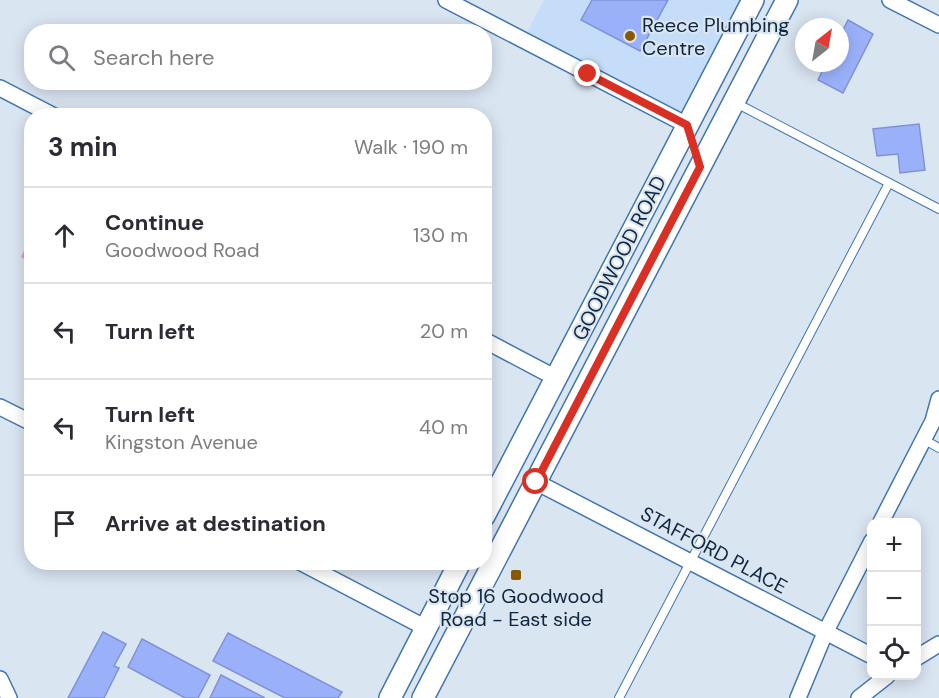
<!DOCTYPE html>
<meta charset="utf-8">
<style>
:root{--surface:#fff;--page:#f7f7f7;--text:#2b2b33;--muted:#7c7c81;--line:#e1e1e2}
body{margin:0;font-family:"DM Sans",sans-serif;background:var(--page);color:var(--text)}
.controls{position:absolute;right:18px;bottom:18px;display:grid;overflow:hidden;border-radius:12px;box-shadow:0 3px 15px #0003}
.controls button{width:54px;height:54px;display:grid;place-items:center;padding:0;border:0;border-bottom:2px solid var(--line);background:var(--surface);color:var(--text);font:30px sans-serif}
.compass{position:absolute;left:795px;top:18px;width:54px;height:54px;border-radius:50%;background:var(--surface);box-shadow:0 3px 15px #0003;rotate:31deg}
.stop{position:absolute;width:18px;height:18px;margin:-14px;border:4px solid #d93025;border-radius:50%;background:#fff}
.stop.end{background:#d93025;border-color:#fff;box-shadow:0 2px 6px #0008}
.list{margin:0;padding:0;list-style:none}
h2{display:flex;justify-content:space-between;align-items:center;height:78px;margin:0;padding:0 24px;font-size:26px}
h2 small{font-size:20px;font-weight:400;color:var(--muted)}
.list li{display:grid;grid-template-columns:39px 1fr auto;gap:18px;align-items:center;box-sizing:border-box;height:96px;padding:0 24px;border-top:2px solid var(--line)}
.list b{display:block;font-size:22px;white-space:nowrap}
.list p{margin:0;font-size:20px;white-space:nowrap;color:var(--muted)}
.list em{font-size:20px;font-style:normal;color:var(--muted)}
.icon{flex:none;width:33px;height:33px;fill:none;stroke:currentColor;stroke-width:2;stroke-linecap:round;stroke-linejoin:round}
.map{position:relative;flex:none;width:939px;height:698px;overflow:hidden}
.search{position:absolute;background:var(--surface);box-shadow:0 3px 15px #0003;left:24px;top:24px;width:468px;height:66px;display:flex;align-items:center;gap:15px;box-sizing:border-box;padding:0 21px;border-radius:24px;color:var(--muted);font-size:22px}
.panel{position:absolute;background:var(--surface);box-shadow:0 3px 15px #0003;left:24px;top:108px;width:468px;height:462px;border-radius:24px}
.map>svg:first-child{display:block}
</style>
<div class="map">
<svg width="939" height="698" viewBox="0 0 939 698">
<rect width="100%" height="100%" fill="#dae5f2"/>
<path fill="#c5ddf8" d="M544 0H753L687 125 523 40Z"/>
<path fill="#ee9ba6" d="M31 236 32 263H31L21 257Z"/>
<g fill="#9ab1fa" stroke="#7e92d6" stroke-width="1.5">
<path d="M592 0H668L640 51 581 20Z"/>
<path d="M848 20 873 34 843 93 818 80 826 63H840V36Z"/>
<path d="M919 124 925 170 900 173 898 154 877 156 873 129Z"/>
<path d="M103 632 126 644 114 666 119 668 104 698H68Z"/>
<path d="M228 633 342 692 338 698H285L213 661Z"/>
<path d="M142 639 210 675 198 698H185L128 667Z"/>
<path d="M221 675 265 698H210Z"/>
</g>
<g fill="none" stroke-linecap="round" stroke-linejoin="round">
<defs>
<g id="service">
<path d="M736 103 939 209"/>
<path d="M923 439 939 448"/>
<path d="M619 698 889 183"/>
</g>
<g id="minor">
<path d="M446 0 687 125"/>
<path d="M890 0 939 25"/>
<path d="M0 88 54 116"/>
<path d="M484 340 556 378"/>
<path d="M0 407 32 423"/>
<path d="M536 482 872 656"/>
<path d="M881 522 933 421 939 399"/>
<path d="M300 562 426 628"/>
<path d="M916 658 939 644"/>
<path d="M0 679 9 698"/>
<path d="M798 698 825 633 872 541"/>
<path d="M859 698 887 676"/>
</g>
<g id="secondary">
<path d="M484 516 753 0"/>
<path d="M390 698 460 562"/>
<path d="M423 698 787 0"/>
</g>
</defs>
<use href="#service" stroke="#4076ad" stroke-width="10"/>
<use href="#minor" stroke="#4076ad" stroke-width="18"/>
<use href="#secondary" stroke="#4076ad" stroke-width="24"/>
<use href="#service" stroke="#fff" stroke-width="8"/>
<use href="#minor" stroke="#fff" stroke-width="15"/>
<use href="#secondary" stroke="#fff" stroke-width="21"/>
</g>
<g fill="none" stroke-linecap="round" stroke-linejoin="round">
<path stroke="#d93025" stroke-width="8" d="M536 482 700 167 687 125 588 74"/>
</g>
<g fill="#8a5801" stroke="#dae5f2" stroke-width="2">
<circle cx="630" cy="36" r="6"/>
<rect x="510" y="569" width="12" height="12" rx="3"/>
</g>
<g text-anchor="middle" stroke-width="4.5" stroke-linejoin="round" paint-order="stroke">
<g font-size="20" fill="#0f263d" stroke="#dae5f2" text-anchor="start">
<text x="642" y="32">Reece Plumbing<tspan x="642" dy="23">Centre</tspan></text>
<text x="516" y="603" text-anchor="middle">Stop 16 Goodwood<tspan x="516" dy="23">Road - East side</tspan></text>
</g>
<g font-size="20" fill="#0f263d" stroke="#dae5f2">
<text transform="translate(619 258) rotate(-63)" y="7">GOODWOOD ROAD</text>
<text transform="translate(714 550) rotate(28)" y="7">STAFFORD PLACE</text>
</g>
</g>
</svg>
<div class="controls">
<button>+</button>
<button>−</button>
<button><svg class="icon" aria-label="locate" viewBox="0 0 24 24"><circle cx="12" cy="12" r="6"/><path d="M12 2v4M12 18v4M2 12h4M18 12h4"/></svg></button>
</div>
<svg class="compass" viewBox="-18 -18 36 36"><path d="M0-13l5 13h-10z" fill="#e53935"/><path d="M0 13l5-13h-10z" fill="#7c7c81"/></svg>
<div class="stop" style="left:536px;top:482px"></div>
<div class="stop end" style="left:588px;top:74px"></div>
<div class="search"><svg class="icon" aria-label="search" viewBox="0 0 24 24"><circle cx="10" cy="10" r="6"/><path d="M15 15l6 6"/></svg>Search here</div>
<section class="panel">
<h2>3 min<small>Walk · 190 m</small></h2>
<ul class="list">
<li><svg class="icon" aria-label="ahead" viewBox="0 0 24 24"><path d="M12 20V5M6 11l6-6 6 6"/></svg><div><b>Continue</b><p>Goodwood Road</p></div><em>130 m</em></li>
<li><svg class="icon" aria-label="left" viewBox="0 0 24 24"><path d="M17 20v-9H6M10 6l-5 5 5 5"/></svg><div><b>Turn left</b></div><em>20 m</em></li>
<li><svg class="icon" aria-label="left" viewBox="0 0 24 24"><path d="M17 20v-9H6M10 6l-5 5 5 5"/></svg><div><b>Turn left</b><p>Kingston Avenue</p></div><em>40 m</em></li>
<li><svg class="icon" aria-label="arrive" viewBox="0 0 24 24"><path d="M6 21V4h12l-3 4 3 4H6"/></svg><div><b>Arrive at destination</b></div></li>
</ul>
</section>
</div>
